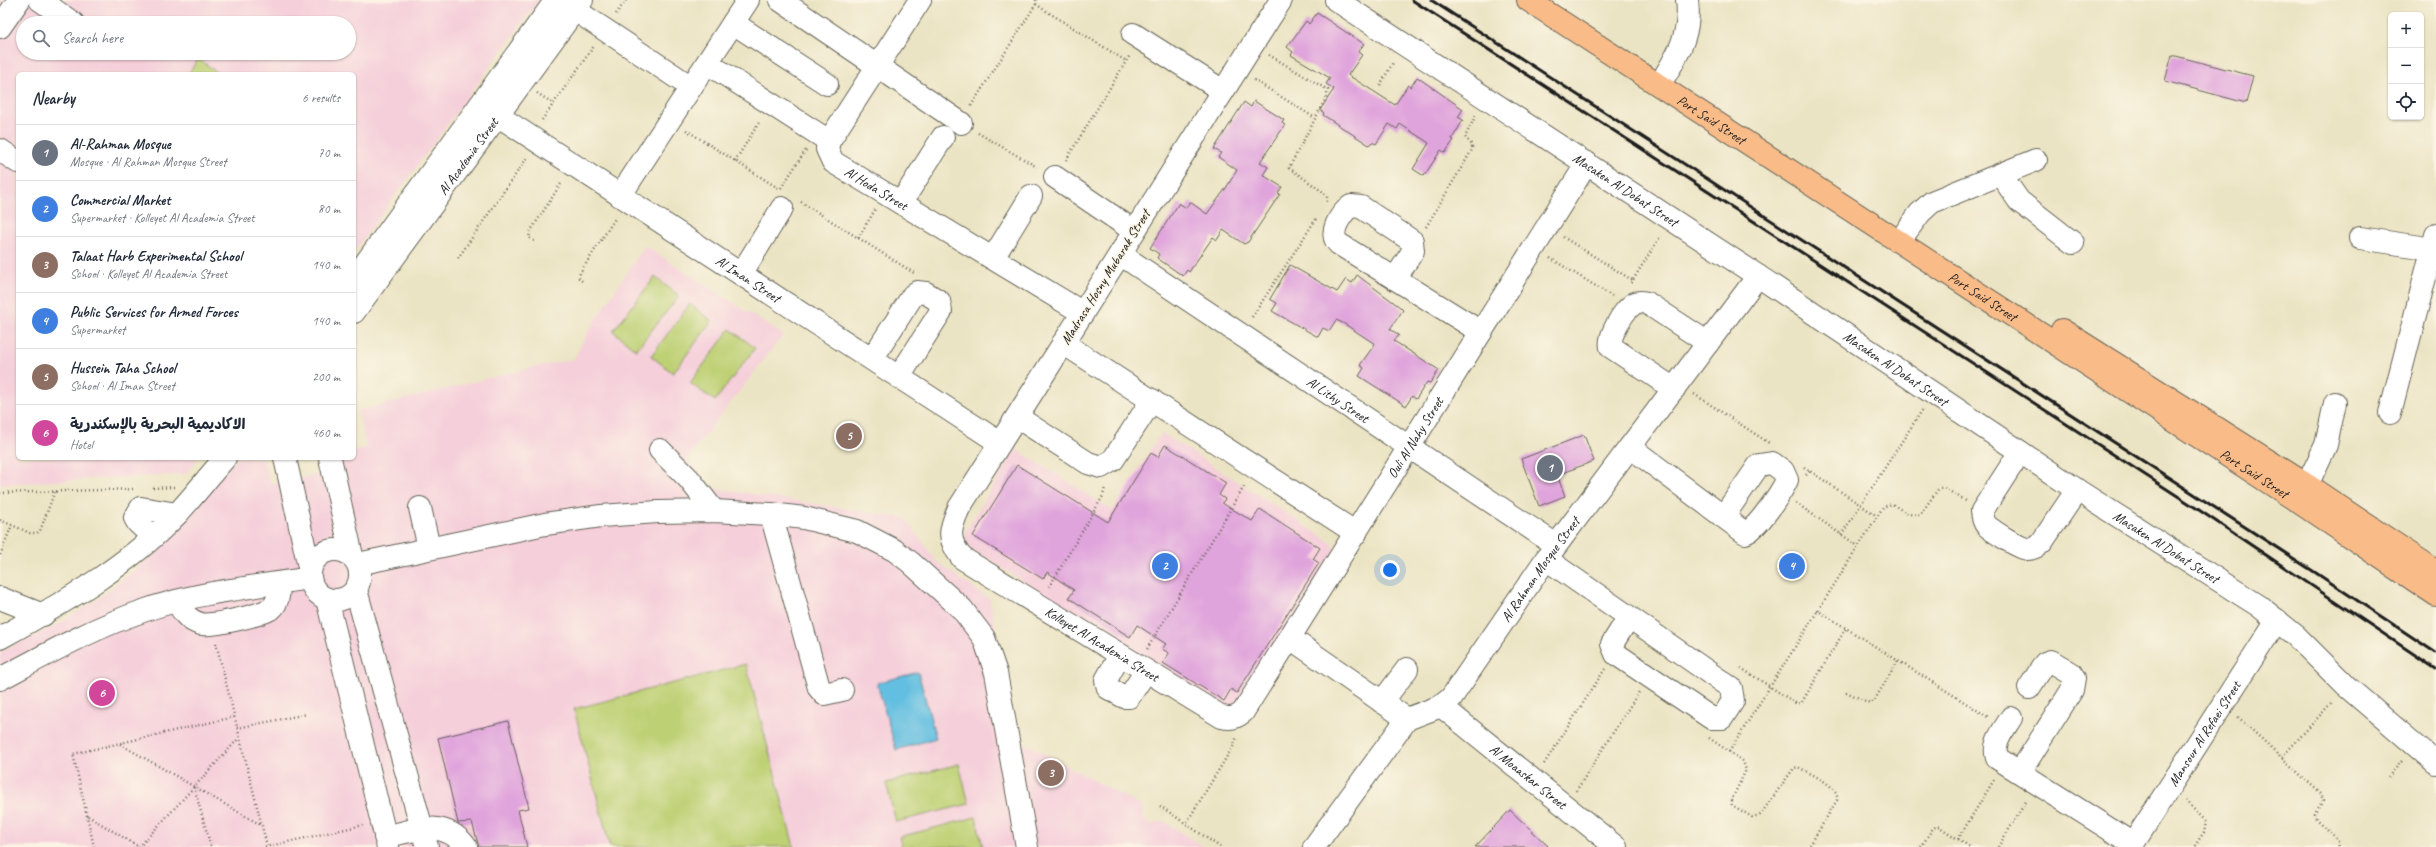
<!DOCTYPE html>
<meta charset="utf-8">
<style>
:root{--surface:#fff;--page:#f6f6f7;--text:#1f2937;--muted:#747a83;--line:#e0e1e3;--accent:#c8321e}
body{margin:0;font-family:Caveat,"Playpen Sans Arabic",sans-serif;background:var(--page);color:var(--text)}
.controls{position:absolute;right:12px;top:12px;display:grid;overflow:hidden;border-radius:6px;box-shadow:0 1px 3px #0004}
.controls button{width:36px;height:36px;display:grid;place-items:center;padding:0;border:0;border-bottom:1px solid var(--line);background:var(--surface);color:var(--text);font:20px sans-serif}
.you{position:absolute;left:1390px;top:570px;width:14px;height:14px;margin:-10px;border:3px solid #fff;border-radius:50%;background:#1a73e8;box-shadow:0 0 0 6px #1a73e833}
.badge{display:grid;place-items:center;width:26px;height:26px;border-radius:50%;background:var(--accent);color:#fff;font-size:13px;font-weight:700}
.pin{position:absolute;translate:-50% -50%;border:2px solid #fff;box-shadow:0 1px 4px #0006}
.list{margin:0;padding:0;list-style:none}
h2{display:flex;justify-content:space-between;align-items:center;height:52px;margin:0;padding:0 16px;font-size:17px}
h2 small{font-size:13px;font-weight:400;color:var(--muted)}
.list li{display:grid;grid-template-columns:26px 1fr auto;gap:12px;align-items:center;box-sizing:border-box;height:56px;padding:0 16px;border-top:1px solid var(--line)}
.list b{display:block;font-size:15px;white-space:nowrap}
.list p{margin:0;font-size:13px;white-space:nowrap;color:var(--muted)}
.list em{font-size:13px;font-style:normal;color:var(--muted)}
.icon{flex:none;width:22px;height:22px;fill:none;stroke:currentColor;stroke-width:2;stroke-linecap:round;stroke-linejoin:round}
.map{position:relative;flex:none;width:2436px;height:847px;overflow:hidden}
.search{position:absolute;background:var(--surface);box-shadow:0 1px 3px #0004;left:16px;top:16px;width:340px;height:44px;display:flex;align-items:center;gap:10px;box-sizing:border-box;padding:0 14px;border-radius:22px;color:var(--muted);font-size:15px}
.panel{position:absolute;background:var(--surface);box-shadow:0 1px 3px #0004;left:16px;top:72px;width:340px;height:388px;border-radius:6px}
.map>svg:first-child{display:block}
</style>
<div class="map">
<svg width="2436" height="847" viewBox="0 0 2436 847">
<rect width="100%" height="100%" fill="#fcf5e5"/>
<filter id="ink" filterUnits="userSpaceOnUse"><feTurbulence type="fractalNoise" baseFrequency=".025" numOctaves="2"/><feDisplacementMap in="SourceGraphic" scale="8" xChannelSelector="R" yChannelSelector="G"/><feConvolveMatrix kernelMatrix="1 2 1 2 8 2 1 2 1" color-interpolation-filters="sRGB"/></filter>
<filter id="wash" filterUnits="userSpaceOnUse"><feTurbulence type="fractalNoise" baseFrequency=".012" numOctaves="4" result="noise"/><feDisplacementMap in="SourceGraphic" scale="16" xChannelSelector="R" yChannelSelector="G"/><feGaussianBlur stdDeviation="0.9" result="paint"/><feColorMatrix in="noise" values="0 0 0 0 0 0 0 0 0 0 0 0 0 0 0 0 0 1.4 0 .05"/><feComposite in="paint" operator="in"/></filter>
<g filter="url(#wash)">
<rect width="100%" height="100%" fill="#ebe4c4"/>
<g fill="#f5cfda" fill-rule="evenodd">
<path d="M0 0H539L354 252V74H18V458H198L186 474 0 484ZM23 23H349V53H23Z"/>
<path d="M645 246 783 335 687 459 712 488 905 518 937 562 990 600 1017 739 1143 807V819L1151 825 1163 821 1204 847H0V652L59 624 102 596 153 555 237 458H263L271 484 333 472 339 458H354V452L367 447 357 411 526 369 574 359 589 330Z"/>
<path d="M1162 433 1326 539 1333 545 1335 551 1237 714 971 549 967 545 965 538V532L1016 449 1112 510Z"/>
</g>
<g fill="#bdd073" stroke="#6c7648">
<path d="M198 59H199L219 74H188Z"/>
<path d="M655 277 679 296 636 350 613 331Z"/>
<path d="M690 304 712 321 673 373 651 356Z"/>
<path d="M730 329 755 348 715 401 690 383Z"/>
<path d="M746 664 794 847H610L574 709Z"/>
<path d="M959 764 969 804 896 822 886 783Z"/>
<path d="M976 817 983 847H902L899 837Z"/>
</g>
<path fill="#63bfe1" stroke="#406e7e" d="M918 672 936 738 896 750 877 683Z"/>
<g id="blocks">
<g fill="#e0a4dc">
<path d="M1317 13 1364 44 1358 52 1362 55 1348 75 1395 105 1408 85 1411 87 1417 77 1463 109 1458 117 1463 120 1452 139 1454 140 1445 153 1441 150 1424 176 1413 169 1429 143 1400 124 1397 129 1389 124 1376 144 1372 142 1369 145 1323 115 1324 113 1320 110 1334 89 1326 84 1330 78 1291 55 1293 52 1287 47 1306 21 1309 24Z"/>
<path d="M2172 55 2253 76 2246 103 2165 81Z"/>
<path d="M1254 101 1284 120 1282 123 1285 125 1260 162 1268 167 1263 175 1282 187 1278 193 1280 194 1248 242 1244 244 1223 230 1217 240 1213 237 1189 272 1187 270 1183 276 1157 258 1159 254 1150 248 1179 203 1186 208 1190 202 1207 214 1226 188 1237 170 1218 157 1221 153 1214 149 1244 102 1251 107Z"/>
<path d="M1290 265 1337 292 1346 279 1352 283 1357 275 1400 307 1403 310 1390 329 1399 335 1394 341 1439 370 1430 383 1427 382 1416 399 1412 396 1406 406 1359 376 1364 368 1360 365 1375 344 1343 323 1336 320 1329 331 1323 328 1318 337 1272 311 1277 303 1270 299Z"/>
<path d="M1584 435 1594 461 1557 475 1565 496 1539 506 1521 459Z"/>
<path d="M1165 445 1226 483 1219 495 1225 499 1222 503 1252 521 1260 509 1320 548 1313 559 1319 563 1237 693 1231 689 1224 701 1163 663 1169 653 1162 649 1166 644 1137 625 1130 637 1069 598 1074 590 1047 572 1043 579 973 536 1017 465 1108 522 1151 453 1158 457Z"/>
<path d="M508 721 529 808 518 810 527 847H479L472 822 458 823 438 738Z"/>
<path d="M1510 810 1549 847H1475Z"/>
</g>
</g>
</g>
<g filter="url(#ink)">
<use href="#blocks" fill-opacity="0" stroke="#646257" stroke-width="1"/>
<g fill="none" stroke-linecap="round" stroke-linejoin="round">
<defs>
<g id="minor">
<path d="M40 0 73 23"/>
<path d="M780 0 961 123"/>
<path id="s1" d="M920 0 829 141 827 149 833 162 1083 313"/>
<path id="s2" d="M1281 0 959 508C949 530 947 539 962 558L1222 717C1231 719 1236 718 1243 712L1587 163"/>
<path id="s3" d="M1336 0 1758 276 2077 490 2259 606 2296 636 2346 686 2436 763"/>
<path d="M563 2 691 87"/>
<path d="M733 23 827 84"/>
<path d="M0 27 19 0"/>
<path d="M1133 34 1223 91"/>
<path d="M707 63 829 141"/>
<path d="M1666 74C1681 50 1691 29 1687 0"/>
<path id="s4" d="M497 115 1000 443"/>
<path d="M0 150 18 162"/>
<path d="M2001 175 2019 201 2073 243"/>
<path d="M1055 177 1134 231"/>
<path d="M620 196 748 0"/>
<path d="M901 203 943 137"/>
<path d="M1906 232 1920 213 1932 202 2036 160"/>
<path d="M2360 238 2433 249"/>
<path id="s5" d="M1120 254 1556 545"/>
<path d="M993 258 1031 196"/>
<path d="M741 274 782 208"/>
<path d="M354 279 556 0"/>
<path d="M1395 279 1413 251 1412 241 1361 207 1351 206C1341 213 1327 234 1339 244L1481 332"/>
<path id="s6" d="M354 312 582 0"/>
<path d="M1063 343 1356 533"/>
<path d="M872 359 913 295 917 292 926 293 939 301 941 311 899 377"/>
<path d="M1674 389 1611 347C1608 336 1623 312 1632 305 1636 301 1642 302 1647 303L1708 343"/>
<path d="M2390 413 2436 235"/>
<path d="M1017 417 1088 463 1101 467 1113 460 1152 400"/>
<path d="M1630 447 1741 530 1745 533C1756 531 1782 491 1787 480L1783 471 1772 463 1759 465 1723 517"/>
<path d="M660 450 689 479 714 511"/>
<path d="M2020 452 1982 511C1983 517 1983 522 1987 526 1993 531 2020 549 2028 549 2034 549 2038 546 2042 542L2077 490"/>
<path d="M285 458 310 572"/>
<path d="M330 458 352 556"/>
<path d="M2307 485 2326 445 2335 403"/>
<path d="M420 508 429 548"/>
<path d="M771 514 819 688 824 694 842 690"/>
<path d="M153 537 138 523 135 518 141 508 177 514"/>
<circle cx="335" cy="575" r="25"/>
<path d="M1546 559 1731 688 1733 701 1722 718H1711L1616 654 1612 644 1629 617"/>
<path d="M358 564 545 524 601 516 658 512 714 511 771 514 804 518 857 531 894 550 910 562 962 609 984 638 996 673 1027 847"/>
<path d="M356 590 427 847"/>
<path d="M0 598 43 615"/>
<path d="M327 599 388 847"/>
<path d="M177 601C182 611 188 621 201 624 212 626 265 615 273 607 279 600 279 592 278 583"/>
<path d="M0 638C63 603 127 567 177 514 194 496 209 476 225 458"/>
<path d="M1290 638 1407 719"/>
<path d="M1120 655 1106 680 1108 688 1124 697H1129L1146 671"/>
<path d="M0 679C47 654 93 628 143 611 196 592 255 587 310 578"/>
<path d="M1382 702 1407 669"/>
<path id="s7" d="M1441 706 1616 847"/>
<path d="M2011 718C2003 731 1992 743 1997 758L2133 844"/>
<path d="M2020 772 2072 690 2074 678 2071 673 2051 661 2045 663 2029 688"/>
<path d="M385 837C414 830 445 818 466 847"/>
<path id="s8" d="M1314 847 1407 719 1441 706 1451 698 1546 559 1758 276"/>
<path id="s9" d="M2131 847 2277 620"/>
</g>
<g id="major">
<path id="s10" d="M1528 0 2297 501 2436 595"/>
<path d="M2062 330 2307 485 2436 571"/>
</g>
</defs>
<use href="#minor" stroke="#646257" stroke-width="24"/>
<use href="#major" stroke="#646257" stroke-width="24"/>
<g stroke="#646257" stroke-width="2.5" stroke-dasharray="1 3" stroke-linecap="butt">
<path d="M1036 0V4L1043 9 1126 61"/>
<path d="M616 14 626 0"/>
<path d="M1269 55 1328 90 1326 98 1289 168 1323 192 1327 196V202"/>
<path d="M1254 80 1315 118"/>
<path d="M1380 85 1394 61"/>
<path d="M537 93 554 104"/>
<path d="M971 106 1036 4"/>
<path d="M542 120 594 46"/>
<path d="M686 130 778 188"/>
<path d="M978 133 1037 167"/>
<path d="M1066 160 1130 55"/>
<path d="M735 161 760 121"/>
<path d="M781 188 806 150"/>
<path d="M801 202 914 273"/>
<path d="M1426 227 1472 150V145L1465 137 1476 115"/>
<path d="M1563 237 1632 280"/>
<path d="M858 238 875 210"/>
<path d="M534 241 529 238 530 232 562 182"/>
<path d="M458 258 527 158"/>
<path d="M1550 258 1612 296"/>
<path d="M582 281 579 278 580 273 616 217"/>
<path d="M1631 283 1660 237"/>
<path d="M1252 317 1316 219"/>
<path d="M1694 394 1769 443"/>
<path d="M1804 467 1877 516"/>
<path d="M1806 475 1810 471"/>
<path d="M153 488 174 487"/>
<path d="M0 493 134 489"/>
<path d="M1796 503 1858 546"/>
<path d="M0 520 30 533H37L40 531 55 491"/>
<path d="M1841 535 1923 409"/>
<path d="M0 555 12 525"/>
<path d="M1049 587 1103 496 1105 487"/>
<path d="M1817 610 1988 717"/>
<path d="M216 643 267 846"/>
<path d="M1147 649 1245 485"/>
<path d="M1741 668 1797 704 1802 702 1846 628"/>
<path d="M1846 692 1870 703 1875 699 1898 661"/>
<path d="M2238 717 2321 794 2323 801 2314 814 2316 819 2338 841 2339 847"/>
<path d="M237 728 307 714"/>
<path d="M1709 738 1743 761 1746 770 1731 801 1732 805 1752 817 1760 815 1794 768 1798 767C1810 774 1839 785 1837 800L1809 847"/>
<path d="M120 744 261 825"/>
<path d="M1729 752 1883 507 1892 504 1908 514 1920 515 1939 488H1944L1966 501"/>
<path d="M2282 757 2333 701"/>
<path d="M1544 764 1605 669"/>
<path d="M2388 777 2402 761"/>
<path d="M194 787 211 847"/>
<path d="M1576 791 1639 692"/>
<path d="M2185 801 2206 821 2204 832 2194 847"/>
<path d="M1160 806 1220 847"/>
<path d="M88 816 139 847"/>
<path d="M1187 822 1234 745 1237 736"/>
<path d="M1958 839 1994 780"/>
<path d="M94 847 73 754 234 717"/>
<path d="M139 847 239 738"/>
<path d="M265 847 363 825"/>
<path d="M1921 847 1933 828 1938 826 1970 847"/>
<path d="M1998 847 2027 800"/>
</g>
<use href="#minor" stroke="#fff" stroke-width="22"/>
<use href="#major" stroke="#f9bc89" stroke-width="22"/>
<g stroke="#1c1c1c" stroke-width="3">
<path d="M1412 0 2193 506 2436 669"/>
<path d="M1431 0 2316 573 2436 653"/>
</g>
</g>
</g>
<g text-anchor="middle" stroke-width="3" stroke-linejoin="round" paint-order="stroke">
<g font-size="14" fill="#1c1c1c" stroke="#fcf5e5">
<text dy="5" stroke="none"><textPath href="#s10" startOffset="219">Port Said Street</textPath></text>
<text dy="5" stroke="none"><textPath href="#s6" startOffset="193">Al Academia Street</textPath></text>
<text dy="5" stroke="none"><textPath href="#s1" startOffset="241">Al Hoda Street</textPath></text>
<text dy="5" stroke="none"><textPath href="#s3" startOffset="346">Masaken Al Dobat Street</textPath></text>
<text transform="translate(1105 277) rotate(-58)" y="5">Madrasa Hosny Mubarak Street</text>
<text dy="5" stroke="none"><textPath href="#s4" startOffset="300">Al Iman Street</textPath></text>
<text dy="5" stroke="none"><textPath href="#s10" startOffset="543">Port Said Street</textPath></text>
<text dy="5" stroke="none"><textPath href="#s3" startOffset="670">Masaken Al Dobat Street</textPath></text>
<text dy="5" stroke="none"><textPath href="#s5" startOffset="262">Al Lithy Street</textPath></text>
<text dy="5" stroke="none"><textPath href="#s2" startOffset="1307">Ouli Al Nahy Street</textPath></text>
<text dy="5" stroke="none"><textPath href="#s10" startOffset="867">Port Said Street</textPath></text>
<text dy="5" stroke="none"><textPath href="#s3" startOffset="994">Masaken Al Dobat Street</textPath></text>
<text dy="5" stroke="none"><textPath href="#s8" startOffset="364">Al Rahman Mosque Street</textPath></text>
<text dy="5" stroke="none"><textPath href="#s2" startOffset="820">Kolleyet Al Academia Street</textPath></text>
<text dy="5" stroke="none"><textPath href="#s9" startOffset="135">Mansour Al Refaei Street</textPath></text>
<text dy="5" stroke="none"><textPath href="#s7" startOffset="112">Al Moaaskar Street</textPath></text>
</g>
</g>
</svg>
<div class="controls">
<button>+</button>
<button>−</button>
<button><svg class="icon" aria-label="locate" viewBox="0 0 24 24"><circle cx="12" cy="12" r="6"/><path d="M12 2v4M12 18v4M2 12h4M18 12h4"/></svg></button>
</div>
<div class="you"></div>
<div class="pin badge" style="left:1550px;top:468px;background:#6b7280">1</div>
<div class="pin badge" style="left:1165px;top:566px;background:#3f7fe0">2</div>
<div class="pin badge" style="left:1051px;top:773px;background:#8d6e63">3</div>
<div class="pin badge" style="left:1792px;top:566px;background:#3f7fe0">4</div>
<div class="pin badge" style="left:849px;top:436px;background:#8d6e63">5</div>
<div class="pin badge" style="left:102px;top:693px;background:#d1479c">6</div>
<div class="search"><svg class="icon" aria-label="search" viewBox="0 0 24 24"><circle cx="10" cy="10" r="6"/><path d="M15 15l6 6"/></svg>Search here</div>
<section class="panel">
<h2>Nearby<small>6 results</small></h2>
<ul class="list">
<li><span class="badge" style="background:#6b7280">1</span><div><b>Al-Rahman Mosque</b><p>Mosque · Al Rahman Mosque Street</p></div><em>70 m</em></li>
<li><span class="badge" style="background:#3f7fe0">2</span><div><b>Commercial Market</b><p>Supermarket · Kolleyet Al Academia Street</p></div><em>80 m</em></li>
<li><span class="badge" style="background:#8d6e63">3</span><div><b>Talaat Harb Experimental School</b><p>School · Kolleyet Al Academia Street</p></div><em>140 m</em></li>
<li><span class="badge" style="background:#3f7fe0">4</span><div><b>Public Services for Armed Forces</b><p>Supermarket</p></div><em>140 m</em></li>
<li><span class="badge" style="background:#8d6e63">5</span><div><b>Hussein Taha School</b><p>School · Al Iman Street</p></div><em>200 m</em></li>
<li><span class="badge" style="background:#d1479c">6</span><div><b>الاكاديمية البحرية بالإسكندرية</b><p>Hotel</p></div><em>460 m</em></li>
</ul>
</section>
</div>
